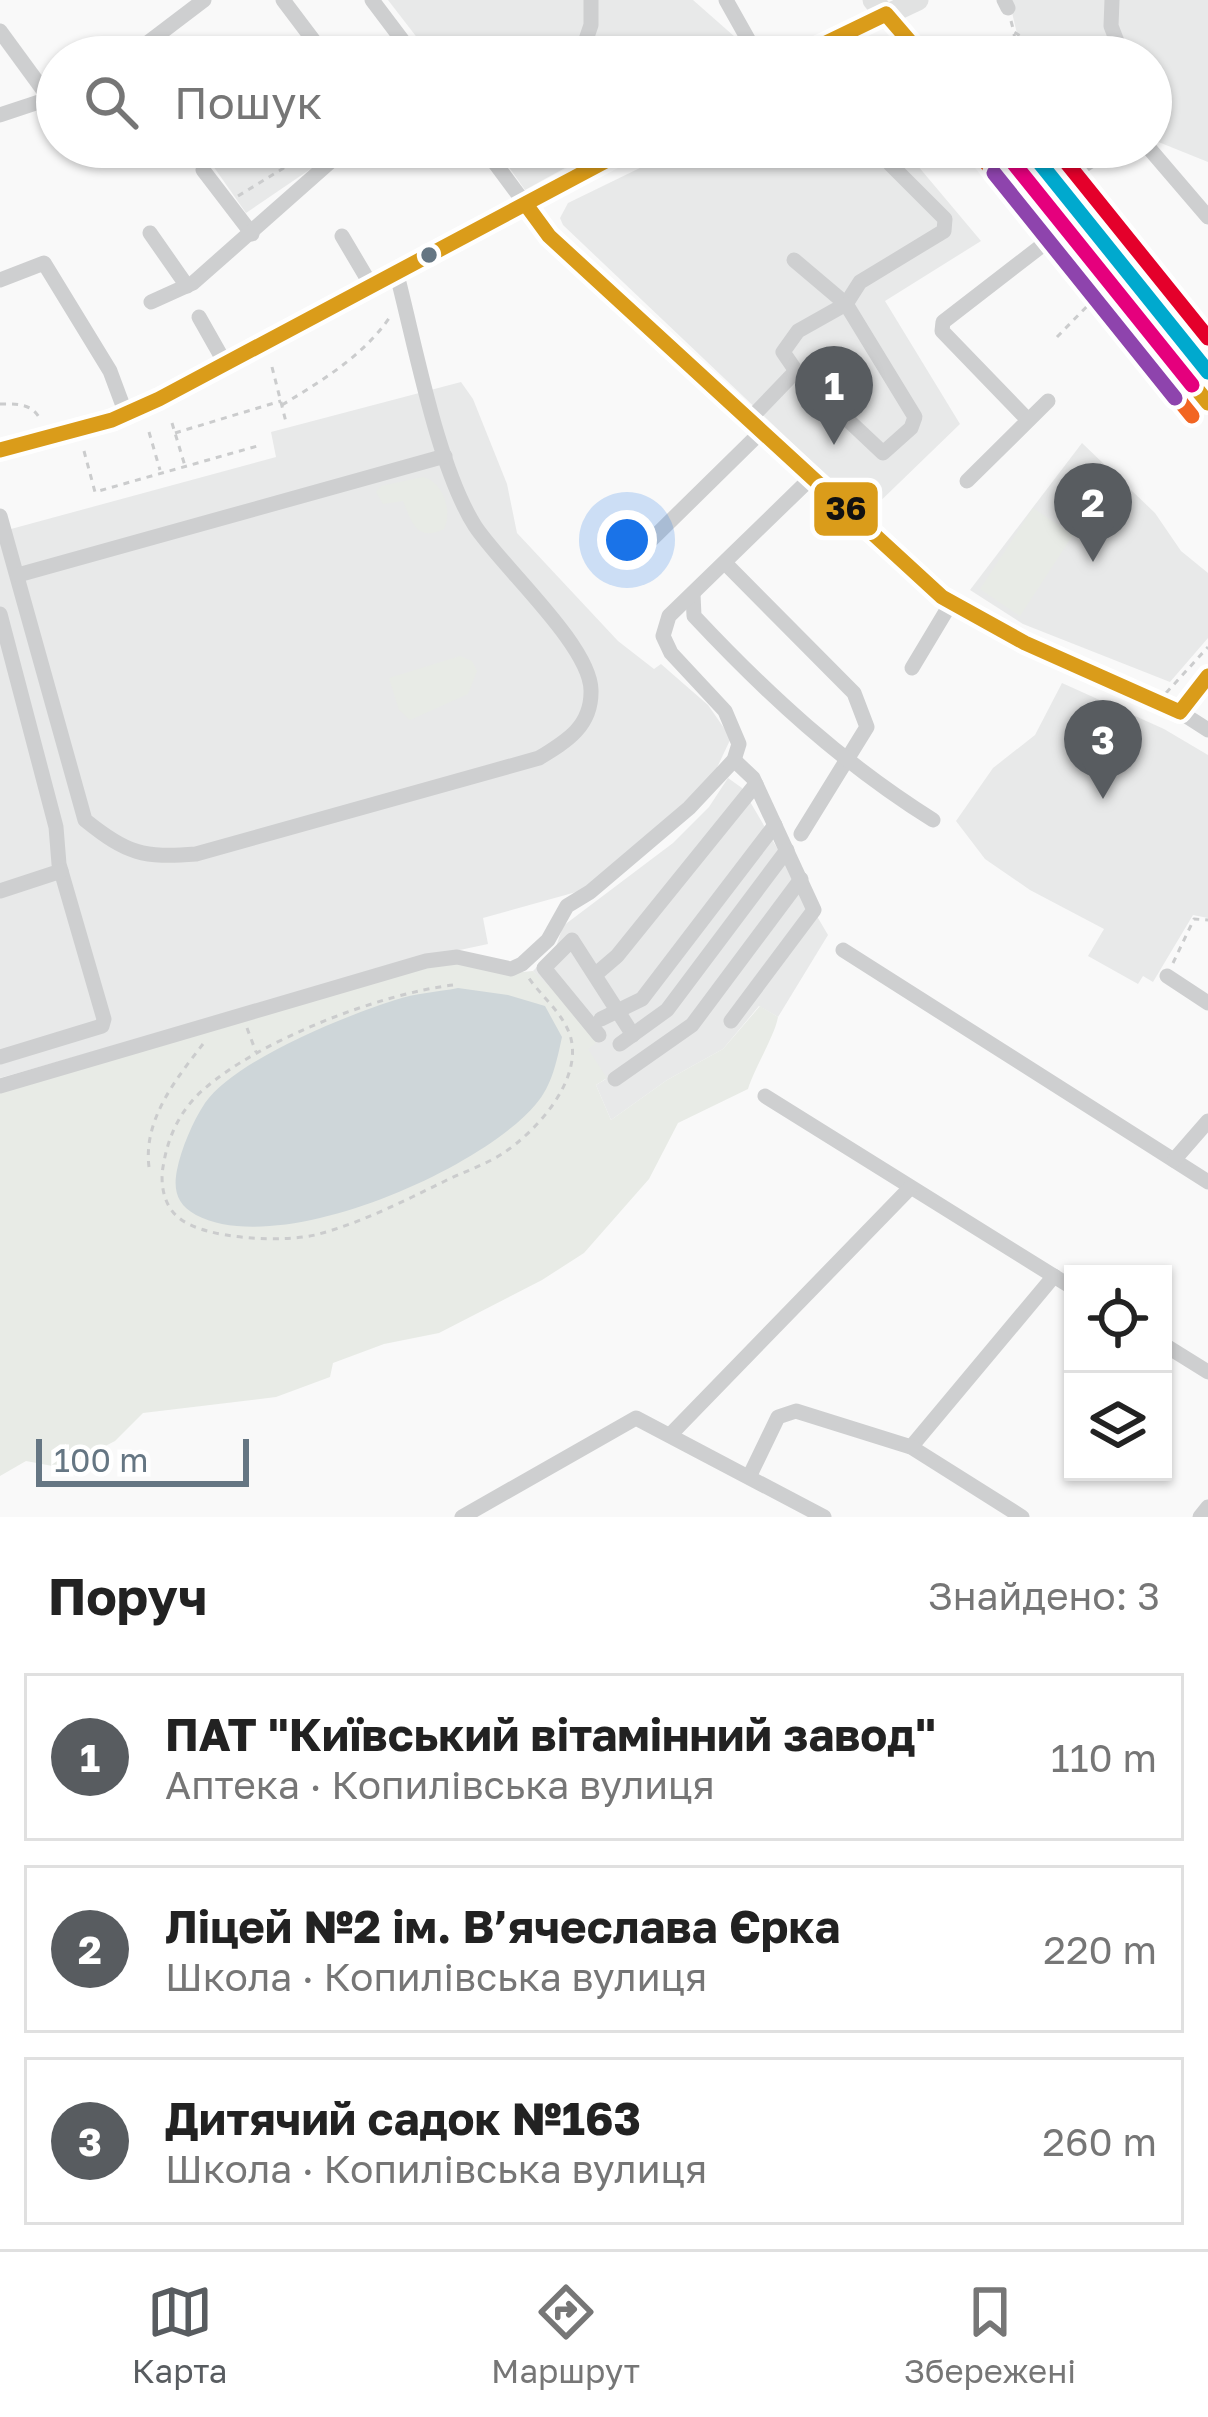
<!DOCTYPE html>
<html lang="uk">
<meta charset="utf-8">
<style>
:root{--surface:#fff;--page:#f2f2f2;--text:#222;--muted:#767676;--line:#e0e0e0;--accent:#585c60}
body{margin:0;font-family:"Golos Text",sans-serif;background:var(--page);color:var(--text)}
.controls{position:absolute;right:36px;bottom:36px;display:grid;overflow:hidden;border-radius:0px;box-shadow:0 3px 9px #0004}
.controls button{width:108px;height:108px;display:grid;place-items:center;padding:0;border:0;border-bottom:3px solid var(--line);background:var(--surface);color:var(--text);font:60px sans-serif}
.scale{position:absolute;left:36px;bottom:30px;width:213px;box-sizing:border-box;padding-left:12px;border:6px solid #657683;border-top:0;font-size:33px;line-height:42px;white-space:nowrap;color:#657683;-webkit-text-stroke:9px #fff;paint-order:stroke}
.you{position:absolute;left:627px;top:540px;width:42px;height:42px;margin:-30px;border:9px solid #fff;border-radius:50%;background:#1a73e8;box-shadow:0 0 0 18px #1a73e833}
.badge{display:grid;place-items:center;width:78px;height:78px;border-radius:50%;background:var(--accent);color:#fff;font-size:39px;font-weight:700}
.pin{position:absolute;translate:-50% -99px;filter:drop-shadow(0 3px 6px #0008)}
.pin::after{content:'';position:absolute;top:63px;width:42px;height:36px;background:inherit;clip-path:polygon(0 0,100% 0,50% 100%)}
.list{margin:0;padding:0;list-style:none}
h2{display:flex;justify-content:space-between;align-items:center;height:156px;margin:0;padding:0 48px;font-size:51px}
h2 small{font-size:39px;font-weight:400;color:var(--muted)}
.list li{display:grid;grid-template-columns:78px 1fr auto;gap:36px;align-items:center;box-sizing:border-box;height:168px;margin:0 24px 24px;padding:0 24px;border:3px solid var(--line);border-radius:0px}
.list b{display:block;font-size:45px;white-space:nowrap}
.list p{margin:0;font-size:39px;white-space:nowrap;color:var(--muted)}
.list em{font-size:39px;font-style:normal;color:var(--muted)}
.icon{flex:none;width:66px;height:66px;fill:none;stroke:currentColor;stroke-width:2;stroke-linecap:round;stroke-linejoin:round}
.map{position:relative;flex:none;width:1208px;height:1517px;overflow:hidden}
.search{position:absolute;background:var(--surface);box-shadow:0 3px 9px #0004;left:36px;right:36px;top:36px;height:132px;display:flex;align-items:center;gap:30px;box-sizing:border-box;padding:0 42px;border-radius:66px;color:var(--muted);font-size:45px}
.sheet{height:732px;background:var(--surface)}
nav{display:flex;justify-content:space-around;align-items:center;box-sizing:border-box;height:168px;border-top:3px solid var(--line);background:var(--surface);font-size:33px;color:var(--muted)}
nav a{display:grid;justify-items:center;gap:6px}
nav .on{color:var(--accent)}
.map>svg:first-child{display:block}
</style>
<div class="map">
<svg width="1208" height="1517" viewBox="0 0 1208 1517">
<rect width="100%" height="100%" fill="#f9f9f9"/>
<g fill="#e8e9e9">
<path d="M388 0H693L735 37 747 57H432Z"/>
<path d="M1009 0H1208V162L1151 139V57H1044L1019 42Z"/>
<path d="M234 147H343L246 213 211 163Z"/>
<path d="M495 147H603L525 190Z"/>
<path d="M683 147H902L981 241 885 301 960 424 867 514 563 225 560 218 568 203Z"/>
<path d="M461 382 473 399 507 484 517 533 618 641 654 669 661 664 708 705 731 738 714 774 684 808 587 889 483 918 488 944 427 957 0 1078V532L276 457 271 432Z"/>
<path d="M1082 443 1155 513 1181 551 1208 573V638L1170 682 1023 624 970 590Z"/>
<path d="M1062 683 1164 729 1208 755V918L1193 915 1153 982 1143 976 1138 984 1088 956 1104 929 1030 890 985 859 956 821 993 768 1035 735Z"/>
<path d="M728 778 742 788 828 935 778 1017 759 1006 723 1049 667 1080 611 1120 596 1085 606 1079 587 1049 595 1043 533 971 556 947 563 926 673 843 709 807Z"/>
</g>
<g fill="#e8ebe6">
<path d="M423 477C443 482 453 511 444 529 417 542 412 523 403 501L383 504 376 492 381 486Z"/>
<path d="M1033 508 1073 535 1020 616 980 589Z"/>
<path d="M460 656 472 661 477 671 468 694 410 720 399 710 389 678Z"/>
<path d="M461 959 512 973 533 971 560 997 596 1043 588 1049 607 1078 596 1085 611 1120 667 1080 723 1049 760 1006 778 1017C775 1035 755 1067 748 1089L678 1123 649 1179 584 1253 542 1280 439 1333 384 1344 333 1363 330 1377 276 1397 143 1413 115 1441 63 1468 26 1461 0 1476V1091L427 964Z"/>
</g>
<path fill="#ced6d9" d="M458 988 508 995 545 1006 562 1037C557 1060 552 1086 536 1104 481 1170 279 1259 196 1215 177 1205 173 1190 177 1170 181 1149 193 1121 205 1103 235 1060 345 1016 395 1000 415 993 438 992 458 988Z"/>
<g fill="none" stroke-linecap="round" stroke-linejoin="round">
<g stroke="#cbcccd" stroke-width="3" stroke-dasharray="6 6" stroke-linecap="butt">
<path d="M1011 21 1014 32 1053 57"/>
<path d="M1014 34 1018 57"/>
<path d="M1093 186 1208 324"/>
<path d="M238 196 318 147"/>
<path d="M1057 337 1098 295"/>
<path d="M272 367 286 422"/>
<path d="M0 404C16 404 32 403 40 419"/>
<path d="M282 405C323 380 365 355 392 314"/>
<path d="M172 423 185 466"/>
<path d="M149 432 160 470"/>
<path d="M175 433 281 401"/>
<path d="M84 451 95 492 261 445"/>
<path d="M1166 693 1208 647"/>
<path d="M1173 963 1194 919 1208 920"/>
<path d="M453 985C379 994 260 1040 204 1089 180 1110 168 1136 163 1167 160 1184 164 1206 178 1217 203 1240 287 1243 319 1234 363 1222 404 1201 445 1181 463 1172 485 1165 502 1154 537 1131 584 1079 570 1035 562 1012 541 996 528 977"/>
<path d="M247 1028 256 1052"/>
<path d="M149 1167C143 1120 176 1079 203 1044"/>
</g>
<g stroke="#cecfd0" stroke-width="15">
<path d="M283 0 326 57"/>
<path d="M372 0 415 57"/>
<path d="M726 0 758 57"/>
<path d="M1004 0 1008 8"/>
<path d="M1112 0 1111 26 1123 57"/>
<path d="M0 31 49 98"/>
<path d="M129 57 204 0"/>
<path d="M580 57 591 25V0"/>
<path d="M0 115 54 97"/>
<path d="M483 147 549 236 942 597 1025 643 1180 712 1208 730"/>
<path d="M1148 147 1208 217"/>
<path d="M110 154 118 147"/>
<path d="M203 170 252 234"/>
<path d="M1040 194 1112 147"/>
<path d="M150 233 187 286"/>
<path d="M342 236 371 285"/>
<path d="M794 260 846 304 860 282 944 231 945 219 890 164"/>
<path d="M0 280 44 263 110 371 126 414"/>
<path d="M151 302 193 283 347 147"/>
<path d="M846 304 915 417 911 428 883 453 796 371 783 352 798 331Z"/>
<path d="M199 317 225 363"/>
<path d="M749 420 796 371"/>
<path d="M1028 420 942 331 943 322 1066 227"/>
<path d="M967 481 1048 401"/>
<path d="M0 516 85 820C127 854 143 858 196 854L539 758C567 741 592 726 591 690 590 645 502 567 475 526 437 466 415 343 396 271"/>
<path d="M644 547 762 431"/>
<path d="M725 563 854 693 867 727 801 834"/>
<path d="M18 575 445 456"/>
<path d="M693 594 694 616C767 694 842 763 933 820"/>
<path d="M0 614 56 827 59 864 104 1019 102 1026 0 1057"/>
<path d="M912 668 951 603"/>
<path d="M1180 712 1208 676"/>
<path d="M0 891 61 871"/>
<path d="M843 950 1208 1182"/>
<path d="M596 974 617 956 756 784"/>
<path d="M1167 976 1208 1003"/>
<path d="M601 1019 642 999 775 825"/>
<path d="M731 1021 814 910 753 778 734 760"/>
<path d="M599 1035 544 968 572 940 633 1035"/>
<path d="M620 1044 667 1010 787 850"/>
<path d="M615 1079 692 1025 801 879"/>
<path d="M0 1086 426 961 457 957 511 969 522 964 548 940 567 906 590 892 689 808 734 760 739 744 725 711 671 653 663 636 669 616 812 477"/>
<path d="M765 1096 1073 1288"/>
<path d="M1174 1160 1208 1121"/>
<path d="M1163 1344 1208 1372"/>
<path d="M671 1434 909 1189"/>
<path d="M911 1447 1054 1276"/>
<path d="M750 1475 778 1417 796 1411 911 1447 1022 1517"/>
<path d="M462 1517 636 1418 824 1517"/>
<path d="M1200 1517 1208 1507"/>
</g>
<g stroke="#e1e2e2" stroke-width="21">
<path d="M873 0 923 57"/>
<path d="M797 57 918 0"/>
<path d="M1000 147 1208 403"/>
<path d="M0 450 112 420 159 399 632 147"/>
</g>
<defs>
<g id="bus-1">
<path d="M797 57 886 14 923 57"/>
<path d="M1000 147 1208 403"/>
<path d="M527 206 549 236 942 597 1025 643 1180 712 1208 676"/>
<path d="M0 450 112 420 159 399 632 147"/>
</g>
<path id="bus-2" d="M984 160 1192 416"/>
</defs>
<use href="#bus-1" stroke="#fff" stroke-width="24"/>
<use href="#bus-2" stroke="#fff" stroke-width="24"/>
<use href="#bus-1" stroke="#da9c1a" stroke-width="15"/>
<use href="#bus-2" stroke="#f26522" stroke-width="15"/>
<defs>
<path id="tram-1" d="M1027 147 1208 372"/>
<path id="tram-2" d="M1011 160 1192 385"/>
<path id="tram-3" d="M1054 147 1208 338"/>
<path id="tram-4" d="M994 173 1175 398"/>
</defs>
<use href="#tram-1" stroke="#fff" stroke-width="24"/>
<use href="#tram-2" stroke="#fff" stroke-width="24"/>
<use href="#tram-3" stroke="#fff" stroke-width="24"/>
<use href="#tram-4" stroke="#fff" stroke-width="24"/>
<use href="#tram-1" stroke="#00a9ce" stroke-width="15"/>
<use href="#tram-2" stroke="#e5007d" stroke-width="15"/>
<use href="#tram-3" stroke="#e4002b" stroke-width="15"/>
<use href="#tram-4" stroke="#8e44ad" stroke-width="15"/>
</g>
<circle fill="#657683" stroke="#fff" stroke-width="4.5" cx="429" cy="255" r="10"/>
<rect stroke="#fff" stroke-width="4.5" x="812" y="480" width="68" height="58" rx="12" fill="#da9c1a"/>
<g font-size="33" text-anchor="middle" font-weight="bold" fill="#111">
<text x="846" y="520">36</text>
</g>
</svg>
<div class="controls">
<button><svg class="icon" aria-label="locate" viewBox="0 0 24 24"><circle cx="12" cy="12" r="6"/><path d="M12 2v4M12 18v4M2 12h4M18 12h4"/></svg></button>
<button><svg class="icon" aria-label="layers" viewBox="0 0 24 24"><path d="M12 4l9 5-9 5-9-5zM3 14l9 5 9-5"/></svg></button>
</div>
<div class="scale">100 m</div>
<div class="you"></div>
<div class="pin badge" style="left:834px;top:445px">1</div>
<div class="pin badge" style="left:1093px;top:562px">2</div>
<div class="pin badge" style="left:1103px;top:799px">3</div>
<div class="search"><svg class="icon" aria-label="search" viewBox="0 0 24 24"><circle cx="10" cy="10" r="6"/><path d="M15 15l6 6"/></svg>Пошук</div>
</div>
<section class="sheet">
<h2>Поруч<small>Знайдено: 3</small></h2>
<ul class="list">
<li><span class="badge">1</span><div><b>ПАТ &quot;Київський вітамінний завод&quot;</b><p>Аптека · Копилівська вулиця</p></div><em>110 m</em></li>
<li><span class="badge">2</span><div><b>Ліцей №2 ім. В’ячеслава Єрка</b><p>Школа · Копилівська вулиця</p></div><em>220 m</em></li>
<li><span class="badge">3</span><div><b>Дитячий садок №163</b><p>Школа · Копилівська вулиця</p></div><em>260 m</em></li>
</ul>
</section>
<nav>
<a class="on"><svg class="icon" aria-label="map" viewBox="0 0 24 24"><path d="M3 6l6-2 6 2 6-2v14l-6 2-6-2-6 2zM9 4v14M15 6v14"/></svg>Карта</a>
<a><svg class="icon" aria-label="directions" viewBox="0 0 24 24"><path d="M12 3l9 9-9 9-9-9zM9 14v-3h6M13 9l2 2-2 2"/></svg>Маршрут</a>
<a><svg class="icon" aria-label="saved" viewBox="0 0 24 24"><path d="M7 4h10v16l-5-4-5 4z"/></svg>Збережені</a>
</nav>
